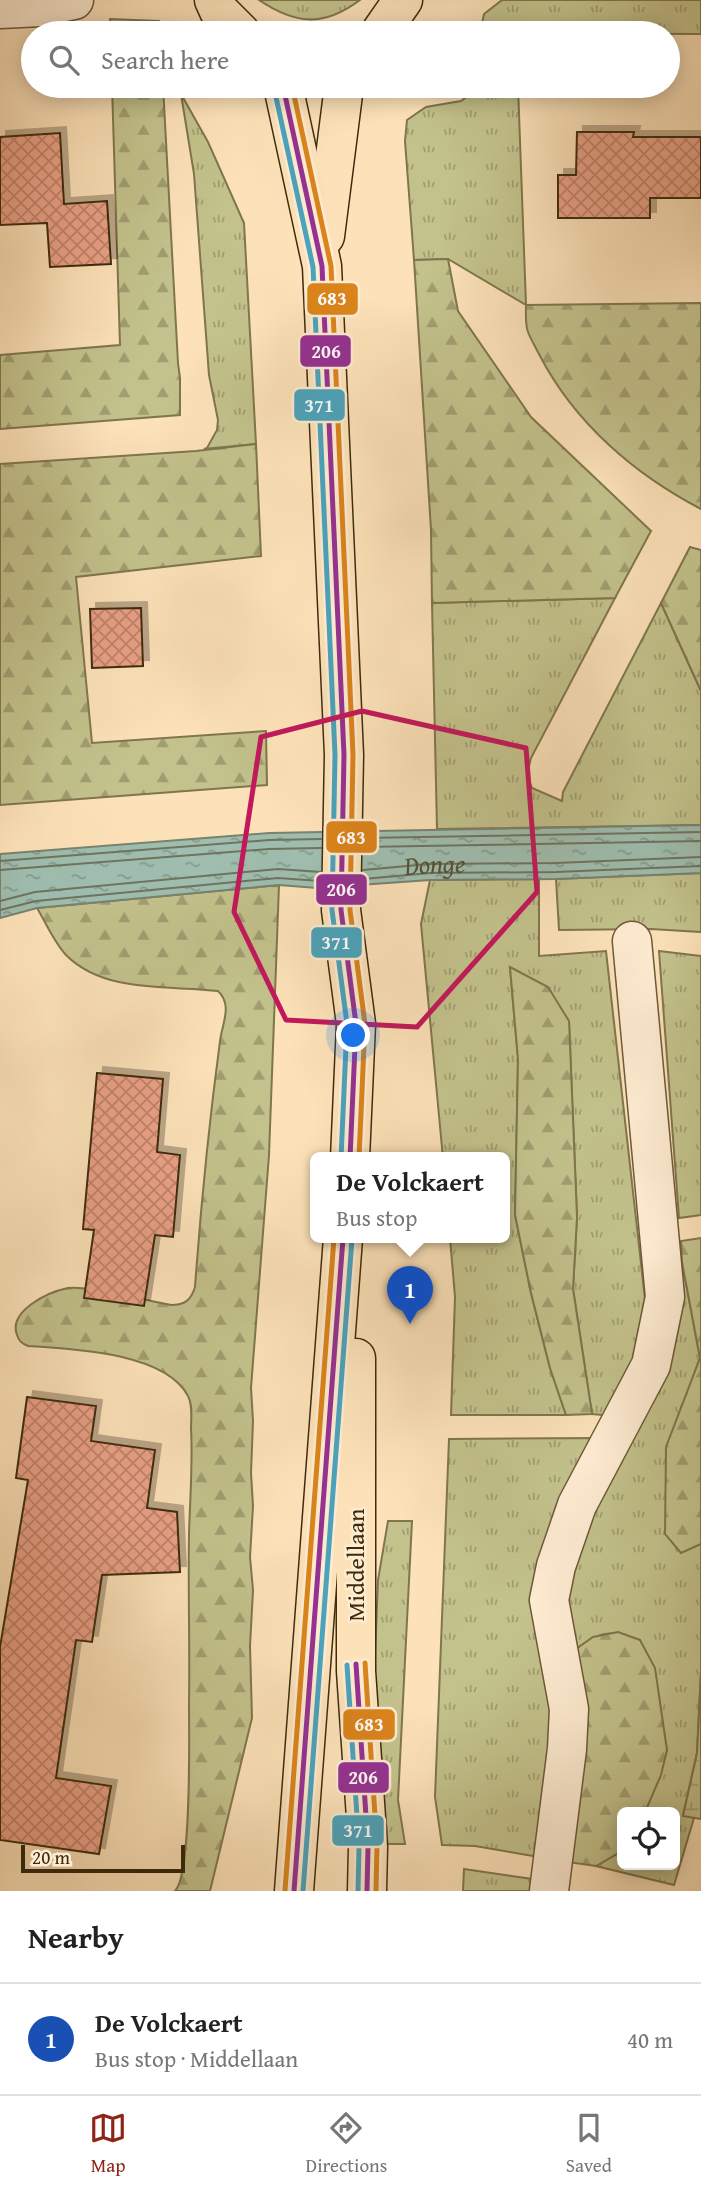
<!DOCTYPE html>
<meta charset="utf-8">
<style>
:root{--surface:#fff;--page:#f6f6f6;--text:#222;--muted:#767676;--line:#e0e0e0;--accent:#8f2418}
body{margin:0;font-family:"Gentium Book Plus",serif;background:var(--page);color:var(--text)}
.controls{position:absolute;right:21px;bottom:21px;display:grid;overflow:hidden;border-radius:10px;box-shadow:0 4px 18px #0003}
.controls button{width:63px;height:63px;display:grid;place-items:center;padding:0;border:0;border-bottom:2px solid var(--line);background:var(--surface);color:var(--text);font:35px sans-serif}
.scale{position:absolute;left:21px;bottom:18px;width:164px;box-sizing:border-box;padding-left:7px;border:4px solid #3e2b0e;border-top:0;font-size:19px;line-height:24px;white-space:nowrap;color:#3e2b0e;-webkit-text-stroke:5px #feecd2;paint-order:stroke}
.you{position:absolute;left:354px;top:1036px;width:24px;height:24px;margin:-18px;border:5px solid #fff;border-radius:50%;background:#1a73e8;box-shadow:0 0 0 10px #1a73e833}
.badge{display:grid;place-items:center;width:46px;height:46px;border-radius:50%;background:var(--accent);color:#fff;font-size:23px;font-weight:700}
.pin{position:absolute;translate:-50% -58px;filter:drop-shadow(0 2px 4px #0008)}
.pin::after{content:'';position:absolute;top:37px;width:24px;height:21px;background:inherit;clip-path:polygon(0 0,100% 0,50% 100%)}
.popup{position:absolute;left:310px;top:1152px;width:200px;height:91px;box-sizing:border-box;display:grid;place-content:center;border-radius:10px;background:var(--surface);filter:drop-shadow(0 2px 5px #0005);font-size:23px;white-space:nowrap;color:var(--muted)}
.popup b{font-size:26px;color:var(--text)}
.popup::after{content:'';position:absolute;left:50%;top:100%;margin-left:-14px;border:14px solid transparent;border-top-color:var(--surface)}
.list{margin:0;padding:0;list-style:none}
h2{display:flex;justify-content:space-between;align-items:center;height:91px;margin:0;padding:0 28px;font-size:30px}
h2 small{font-size:23px;font-weight:400;color:var(--muted)}
.list li{display:grid;grid-template-columns:46px 1fr auto;gap:21px;align-items:center;box-sizing:border-box;height:112px;padding:0 28px;border-top:2px solid var(--line)}
.list b{display:block;font-size:26px;white-space:nowrap}
.list p{margin:0;font-size:23px;white-space:nowrap;color:var(--muted)}
.list em{font-size:23px;font-style:normal;color:var(--muted)}
.icon{flex:none;width:38px;height:38px;fill:none;stroke:currentColor;stroke-width:2;stroke-linecap:round;stroke-linejoin:round}
.map{position:relative;flex:none;width:701px;height:1891px;overflow:hidden}
.search{position:absolute;background:var(--surface);box-shadow:0 4px 18px #0003;left:21px;right:21px;top:21px;height:77px;display:flex;align-items:center;gap:18px;box-sizing:border-box;padding:0 24px;border-radius:38px;color:var(--muted);font-size:26px}
.sheet{height:203px;background:var(--surface)}
nav{display:flex;justify-content:space-around;align-items:center;box-sizing:border-box;height:98px;border-top:2px solid var(--line);background:var(--surface);font-size:19px;color:var(--muted)}
nav a{display:grid;justify-items:center;gap:4px}
nav .on{color:var(--accent)}
.map>svg:first-child{display:block}
</style>
<div class="map">
<svg width="701" height="1891" viewBox="0 0 701 1891">
<defs>
<pattern id="grass-tufts" width="24" height="20" patternUnits="userSpaceOnUse" patternTransform="scale(1.75)"><rect width="24" height="20" fill="#c3c28c"/><path d="M3 7l-1-3M5 7V3M7 7l1-3M15 17l-1-3M17 17v-4M19 17l1-3" fill="none" stroke="#a09e71"/></pattern>
<pattern id="forest-firs" width="22" height="20" patternUnits="userSpaceOnUse" patternTransform="scale(1.75)"><rect width="22" height="20" fill="#c3c28c"/><path d="M5 1l3.5 6h-7zM16 11l3.5 6h-7z" fill="#a09e71"/></pattern>
<pattern id="wetland-marsh" width="20" height="14" patternUnits="userSpaceOnUse" patternTransform="scale(1.75)"><rect width="20" height="14" fill="#c3c28c"/><path d="M1 5h8M5 5V1M11 12h8M15 12V8" fill="none" stroke="#a09e71"/></pattern>
<pattern id="water-ripples" width="26" height="14" patternUnits="userSpaceOnUse" patternTransform="scale(1.75)"><rect width="26" height="14" fill="#9fbeb0"/><path d="M2 4q2-2 4 0t4 0M15 11q2-2 4 0t4 0" fill="none" stroke="#839b8e"/></pattern>
<pattern id="building-cross-hatch" width="8" height="8" patternUnits="userSpaceOnUse" patternTransform="scale(1.75)"><rect width="8" height="8" fill="#eba186"/><path d="M0 0l8 8M0 8l8-8" fill="none" stroke="#c0836c"/></pattern>
<filter id="shadow"><feDropShadow dx="6" dy="-6" stdDeviation="0" flood-color="#0004"/></filter>
</defs>
<rect width="100%" height="100%" fill="#fde2b9"/>
<filter id="stains"><feTurbulence type="fractalNoise" baseFrequency=".00286" numOctaves="4"/><feColorMatrix values="0 0 0 0 .2 0 0 0 0 .09 0 0 0 0 .02 0 0 0 .5 -.17"/></filter>
<radialGradient id="worn" r=".72"><stop offset=".6" stop-color="#630" stop-opacity="0"/><stop offset="1" stop-color="#630" stop-opacity=".3"/></radialGradient>
<g fill="url(#grass-tufts)" stroke="#80764d" stroke-width="2">
<path d="M259 0H360C324 27 296 25 259 0Z"/>
<path d="M502 0H701V34L480 33 484 14Z"/>
<path d="M481 86H518L526 305 448 259 414 260 405 141 407 120 426 107 461 101Z"/>
<path d="M181 94 208 142 244 223 256 444 204 449 207 448 217 430 218 420 209 375 194 174Z"/>
<path d="M615 598 531 758 527 775 532 788 562 801 563 792 661 603 701 691V825L437 829 432 603Z"/>
<path d="M701 873V932L651 929 559 930 556 879Z"/>
<path d="M539 879V956L606 951 648 1326 614 1416 592 1414 573 1289 577 1217 569 1021 510 968 518 1059 515 1215 531 1293 550 1368 566 1415H451L455 1297 450 1238H504V1158H443L421 924 430 880Z"/>
<path d="M659 951 701 956V1215L679 1218Z"/>
<path d="M682 1262 700 1358 695 1372 681 1552 701 1544V1672L697 1753 683 1815 694 1818 674 1885 596 1866 622 1851V1865H675V1812H645L660 1775 667 1750 640 1640C606 1627 598 1634 569 1654L566 1576 681 1297Z"/>
<path d="M598 1438 573 1484 545 1858 475 1846 442 1845 435 1797 449 1439Z"/>
<path d="M388 1521H412L398 1800 405 1844H386L374 1680 378 1580Z"/>
<path d="M464 1869 539 1880 540 1891H463Z"/>
</g>
<g fill="url(#forest-firs)" stroke="#80764d" stroke-width="2">
<path d="M110 19 159 21 160 33H111Z"/>
<path d="M112 86H163L178 363 180 378V415L0 429V355L120 345Z"/>
<path d="M448 259 458 311 531 417 651 531 615 598 432 603 431 530 414 260Z"/>
<path d="M701 303V509C634 474 575 423 540 356 536 348 531 340 528 332 525 324 526 313 526 305Z"/>
<path d="M256 444 261 556 76 577 92 743 266 731 267 785 0 805V464L196 451Z"/>
<path d="M690 547 701 550V691L661 603Z"/>
<path d="M279 885 269 1155 251 1388 253 1421 251 1473 253 1506 250 1557 253 1590 250 1646 252 1718 210 1891H175C192 1874 189 1734 189 1703 190 1647 188 1590 189 1534 190 1498 193 1463 191 1428 191 1418 193 1405 188 1396 165 1352 71 1349 28 1346 21 1343 19 1341 17 1335 8 1311 48 1292 68 1288 86 1285 149 1301 171 1305 185 1305 191 1300 195 1287 201 1204 209 1123 220 1041 222 1024 233 1005 218 991 169 985 105 994 66 955 54 942 46 923 37 908Z"/>
<path d="M510 967 548 987 569 1021 577 1217 573 1289 592 1414 566 1415 550 1368 531 1293 515 1215 518 1059Z"/>
<path d="M701 1238V1544L681 1553 665 1534 666 1447 700 1358 682 1262 681 1241Z"/>
<path d="M618 1632 640 1640 655 1668 667 1750 661 1775 645 1812H622V1851L596 1866 567 1862 569 1654 593 1637Z"/>
</g>
<path fill="url(#wetland-marsh)" stroke="#80764d" stroke-width="2" d="M701 1672V1819L683 1816 697 1753Z"/>
<path fill="url(#water-ripples)" stroke="#78836f" stroke-width="2" d="M701 825V873L556 879 430 880 317 888 279 885 37 908 0 918V854L269 833Z"/>
<g fill="none" stroke-linecap="round" stroke-linejoin="round">
<g stroke="#6e745f" stroke-width="2">
<path d="M363 838 701 832"/>
<path d="M363 847 701 841"/>
<path d="M0 861 269 840 321 839"/>
<path d="M0 870 269 849 321 848"/>
<path id="s1" d="M363 870 429 864 556 863 701 857"/>
<path d="M363 879 430 873 556 872 701 866"/>
<path d="M0 901 35 892 278 869 321 872"/>
<path d="M0 910 36 901 278 878 321 881"/>
</g>
</g>
<g fill="url(#building-cross-hatch)" stroke="#3e2b0e" stroke-width="2" filter="url(#shadow)">
<path d="M577 132H634L633 137H701V198H650V218H558V175H576Z"/>
<path d="M60 133 64 204 107 201 111 264 50 267 47 223 0 225V137Z"/>
<path d="M141 608 143 666 92 668 90 609Z"/>
<path d="M97 1073 163 1079 157 1152 180 1155 173 1237 155 1235 144 1306 84 1298 94 1230 83 1229Z"/>
<path d="M27 1397 96 1406 91 1441 155 1450 147 1508 177 1512 180 1572 102 1575 92 1642 76 1640 56 1778 111 1786 99 1854 0 1840V1647L28 1480 16 1478Z"/>
</g>
<g fill="none" stroke-linecap="round" stroke-linejoin="round">
<defs>
<g id="minor">
<path d="M0 9 41 7 74 0"/>
<path d="M549 1891 567 1749 569 1709 549 1600 556 1566 577 1505 651 1365 665 1297 632 941"/>
</g>
<g id="major">
<path d="M214 0 219 11 241 33"/>
<path d="M380 33 403 0"/>
<path d="M283 86 322 266 344 755 341 910 356 1024 350 1158"/>
<path d="M325 236 344 86"/>
<path d="M356 1358V1671L368 1847 367 1891"/>
<path d="M294 1891 343 1238"/>
</g>
</defs>
<use href="#minor" stroke="#6e5939" stroke-width="41"/>
<use href="#major" stroke="#3e2b0e" stroke-width="41"/>
<use href="#minor" stroke="#feecd2" stroke-width="38"/>
<use href="#major" stroke="#fde2b9" stroke-width="38"/>
<defs>
<g id="bus-1">
<path d="M283 86 322 266 344 755 341 910 356 1024 350 1158"/>
<path d="M356 1664 368 1847 367 1891"/>
<path d="M294 1891 343 1238"/>
</g>
<g id="bus-2">
<path d="M274 88 313 267 335 755 332 910 347 1024 341 1158"/>
<path d="M347 1665 359 1847 358 1891"/>
<path d="M303 1891 352 1239"/>
</g>
<g id="bus-3">
<path d="M292 86 331 266 353 755 350 910 365 1024 359 1158"/>
<path d="M365 1663 377 1846 376 1891"/>
<path d="M285 1890 334 1238"/>
</g>
</defs>
<use href="#bus-1" stroke="#feecd2" stroke-width="10"/>
<use href="#bus-2" stroke="#feecd2" stroke-width="10"/>
<use href="#bus-3" stroke="#feecd2" stroke-width="10"/>
<use href="#bus-1" stroke="#953192" stroke-width="5"/>
<use href="#bus-2" stroke="#4ba3bc" stroke-width="5"/>
<use href="#bus-3" stroke="#db841b" stroke-width="5"/>
</g>
<path fill="none" stroke="#c2185b" stroke-width="5" stroke-linejoin="round" d="M362 711 526 748 537 892 417 1027 286 1020 234 912 261 737Z"/>
<g text-anchor="middle" stroke-width="5" stroke-linejoin="round" paint-order="stroke">
<g font-size="24" fill="#3e2b0e" stroke="#feecd2">
<text transform="translate(356 1565) rotate(-90)" y="8">Middellaan</text>
</g>
<g font-size="26" font-style="italic" fill="#565036" stroke="#feecd2">
<text dy="9" stroke="none"><textPath href="#s1" startOffset="72">Donge</textPath></text>
</g>
</g>
<g stroke="#feecd2" stroke-width="2.5">
<rect x="306" y="282" width="53" height="34" rx="7" fill="#db841b"/>
<rect x="299" y="334" width="53" height="34" rx="7" fill="#953192"/>
<rect x="293" y="388" width="53" height="34" rx="7" fill="#4ba3bc"/>
<rect x="325" y="820" width="53" height="34" rx="7" fill="#db841b"/>
<rect x="315" y="873" width="53" height="33" rx="7" fill="#953192"/>
<rect x="310" y="926" width="53" height="33" rx="7" fill="#4ba3bc"/>
<rect x="342" y="1708" width="54" height="33" rx="7" fill="#db841b"/>
<rect x="337" y="1761" width="53" height="33" rx="7" fill="#953192"/>
<rect x="331" y="1814" width="54" height="33" rx="7" fill="#4ba3bc"/>
</g>
<g font-size="19" text-anchor="middle" font-weight="bold" fill="#fff">
<text x="332" y="305">683</text>
<text x="326" y="358">206</text>
<text x="319" y="412">371</text>
<text x="351" y="844">683</text>
<text x="341" y="896">206</text>
<text x="336" y="949">371</text>
<text x="369" y="1731">683</text>
<text x="363" y="1784">206</text>
<text x="358" y="1837">371</text>
</g>
<rect width="100%" height="100%" filter="url(#stains)"/>
<rect width="100%" height="100%" fill="url(#worn)"/>
</svg>
<div class="controls">
<button><svg class="icon" aria-label="locate" viewBox="0 0 24 24"><circle cx="12" cy="12" r="6"/><path d="M12 2v4M12 18v4M2 12h4M18 12h4"/></svg></button>
</div>
<div class="scale">20 m</div>
<div class="you"></div>
<div class="pin badge" style="left:410px;top:1324px;background:#1a4fb4">1</div>
<div class="popup"><b>De Volckaert</b>Bus stop</div>
<div class="search"><svg class="icon" aria-label="search" viewBox="0 0 24 24"><circle cx="10" cy="10" r="6"/><path d="M15 15l6 6"/></svg>Search here</div>
</div>
<section class="sheet">
<h2>Nearby<small></small></h2>
<ul class="list">
<li><span class="badge" style="background:#1a4fb4">1</span><div><b>De Volckaert</b><p>Bus stop · Middellaan</p></div><em>40 m</em></li>
</ul>
</section>
<nav>
<a class="on"><svg class="icon" aria-label="map" viewBox="0 0 24 24"><path d="M3 6l6-2 6 2 6-2v14l-6 2-6-2-6 2zM9 4v14M15 6v14"/></svg>Map</a>
<a><svg class="icon" aria-label="directions" viewBox="0 0 24 24"><path d="M12 3l9 9-9 9-9-9zM9 14v-3h6M13 9l2 2-2 2"/></svg>Directions</a>
<a><svg class="icon" aria-label="saved" viewBox="0 0 24 24"><path d="M7 4h10v16l-5-4-5 4z"/></svg>Saved</a>
</nav>
